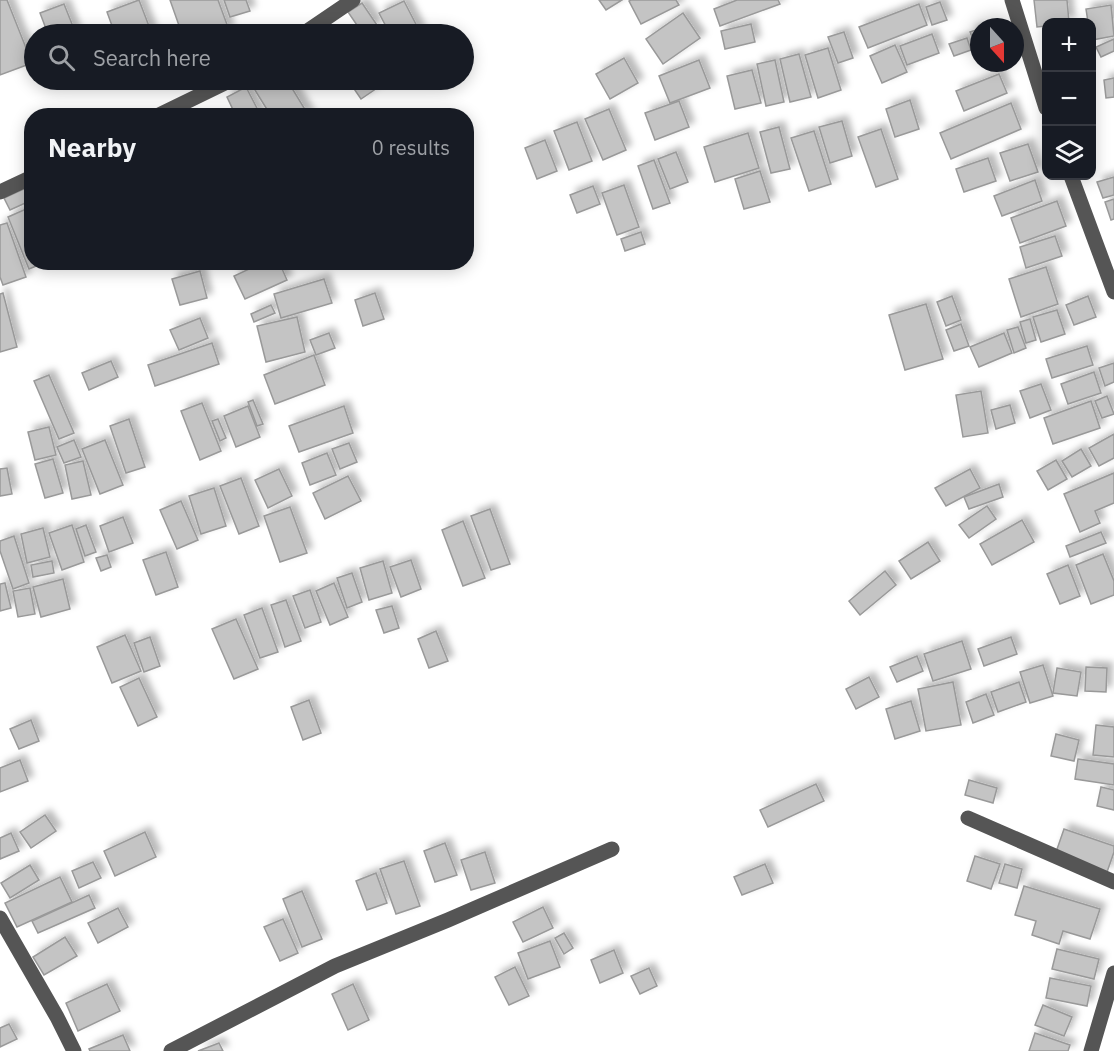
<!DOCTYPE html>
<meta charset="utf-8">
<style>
:root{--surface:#171b24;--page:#20242c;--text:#f1f3f6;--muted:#9ea1a6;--line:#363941}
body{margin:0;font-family:"IBM Plex Sans",sans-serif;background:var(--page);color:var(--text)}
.controls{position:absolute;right:18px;top:18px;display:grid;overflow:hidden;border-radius:12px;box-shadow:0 3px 15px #0003}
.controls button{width:54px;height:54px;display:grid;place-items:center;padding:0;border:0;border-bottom:2px solid var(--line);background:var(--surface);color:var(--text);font:30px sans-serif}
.compass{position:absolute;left:970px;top:18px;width:54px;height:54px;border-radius:50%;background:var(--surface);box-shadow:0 3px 15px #0003;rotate:159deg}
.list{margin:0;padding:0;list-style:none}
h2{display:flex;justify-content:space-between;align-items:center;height:78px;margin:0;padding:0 24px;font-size:26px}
h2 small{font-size:20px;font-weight:400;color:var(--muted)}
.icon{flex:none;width:33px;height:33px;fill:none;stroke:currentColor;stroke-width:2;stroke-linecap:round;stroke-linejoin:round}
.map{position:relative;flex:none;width:1114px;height:1051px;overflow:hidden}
.search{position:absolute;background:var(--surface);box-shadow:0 3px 15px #0003;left:24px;top:24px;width:450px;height:66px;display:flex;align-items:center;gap:15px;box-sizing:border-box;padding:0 21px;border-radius:33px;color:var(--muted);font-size:22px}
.panel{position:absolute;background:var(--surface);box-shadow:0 3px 15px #0003;left:24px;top:108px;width:450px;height:162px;border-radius:24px}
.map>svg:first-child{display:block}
</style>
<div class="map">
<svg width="1114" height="1051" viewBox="0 0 1114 1051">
<defs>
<filter id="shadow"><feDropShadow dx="5.5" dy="-5.5" stdDeviation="3" flood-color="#0004"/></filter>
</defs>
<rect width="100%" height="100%" fill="#fff"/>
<g fill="#c4c4c4" stroke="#999" stroke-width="1.5" filter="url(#shadow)">
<path d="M0 0H7L32 63 0 75Z"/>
<path d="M139 0 152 34H115L107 12Z"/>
<path d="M170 0H218L229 30 216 34H182Z"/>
<path d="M224 0H246L250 11 230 17Z"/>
<path d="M599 0H622L606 10Z"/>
<path d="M631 0H676L679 5 641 24 629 1Z"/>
<path d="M737 0H778L780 4 720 26 714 9Z"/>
<path d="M1034 0H1067L1069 22H1046V26L1037 27Z"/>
<path d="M404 1 421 34H390L379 13Z"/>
<path d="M940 2 947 20 932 25 926 7Z"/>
<path d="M362 3 377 25 363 34 348 12Z"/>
<path d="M64 4 76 34H48L40 13Z"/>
<path d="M919 4 927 25 868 48 859 27Z"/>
<path d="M1111 5 1114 36 1092 40V22H1088L1086 9Z"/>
<path d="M683 13 700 38 663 64 646 39Z"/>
<path d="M751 24 755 42 725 49 721 31Z"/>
<path d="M979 29V54L970 32Z"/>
<path d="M844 32 853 58 838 63 828 37Z"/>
<path d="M932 34 939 53 907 65 900 46Z"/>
<path d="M967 38 971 50 954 56 949 44Z"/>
<path d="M1114 39V51L1101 57 1096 47Z"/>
<path d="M895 45 907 72 882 83 870 56Z"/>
<path d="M828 48 841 90 818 98 805 55Z"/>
<path d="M799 54 811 97 790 102 780 59Z"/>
<path d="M624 58 638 83 610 99 596 74Z"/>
<path d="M699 60 710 88 670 103 659 76Z"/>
<path d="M775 60 784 102 766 106 757 64Z"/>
<path d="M752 70 761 103 735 109 727 76Z"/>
<path d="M999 74 1007 93 964 111 956 91Z"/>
<path d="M1114 78V97L1106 98 1104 80Z"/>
<path d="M255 80H287L309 116H271L250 82Z"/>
<path d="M348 80H384L386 82 361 99Z"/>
<path d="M246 87 261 116H236L227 97Z"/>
<path d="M910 100 919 129 895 137 886 109Z"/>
<path d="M679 101 689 127 655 140 645 113Z"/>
<path d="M1011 103 1021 129 951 159 940 133Z"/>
<path d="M609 109 626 150 603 160 585 119Z"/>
<path d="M842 121 852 156 830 163 819 127Z"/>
<path d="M577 122 592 161 569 170 554 131Z"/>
<path d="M779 127 790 169 771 173 760 132Z"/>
<path d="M881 129 898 179 876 187 858 137Z"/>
<path d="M814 131 831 184 809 191 791 138Z"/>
<path d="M748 133 759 168 715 182 704 147Z"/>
<path d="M545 140 557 171 537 179 525 148Z"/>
<path d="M1028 144 1038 172 1010 181 1000 153Z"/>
<path d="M676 152 688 182 670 189 658 159Z"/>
<path d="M988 158 996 181 964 192 956 169Z"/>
<path d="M654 160 670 203 653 209 638 166Z"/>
<path d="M760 171 770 202 744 209 735 179Z"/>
<path d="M1114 177V195L1103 198 1097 182Z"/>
<path d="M1035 180 1042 201 1002 216 994 196Z"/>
<path d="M624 185 639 227 617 235 602 193Z"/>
<path d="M593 186 600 204 577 213 570 195Z"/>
<path d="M28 187 32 200 10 210 4 198Z"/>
<path d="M1114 199V219L1111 220 1105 202Z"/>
<path d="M1057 201 1066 226 1020 243 1011 218Z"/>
<path d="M26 209 32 222V262H46L29 269 8 217Z"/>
<path d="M7 223 26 277 3 285 0 277V225Z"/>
<path d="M641 232 645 244 625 251 621 239Z"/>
<path d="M1055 236 1062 256 1026 268 1020 247Z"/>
<path d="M264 262H279L287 280 245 299 234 276Z"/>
<path d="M1046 267 1058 304 1021 317 1009 279Z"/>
<path d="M200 271 207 298 180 305 172 279Z"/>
<path d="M324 279 332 303 281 318 274 294Z"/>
<path d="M3 293 17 347 0 352V294Z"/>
<path d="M375 293 384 319 363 326 355 300Z"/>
<path d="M952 296 961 320 946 326 937 302Z"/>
<path d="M1088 296 1096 317 1074 325 1066 305Z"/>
<path d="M926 304 943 359 905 370 889 315Z"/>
<path d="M271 305 275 313 254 322 251 314Z"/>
<path d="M1057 310 1065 334 1041 342 1033 317Z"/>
<path d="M297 317 305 352 266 362 257 326Z"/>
<path d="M200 318 208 338 179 350 170 330Z"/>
<path d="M1030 319 1036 340 1026 343 1020 322Z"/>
<path d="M961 324 969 346 954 351 946 330Z"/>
<path d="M1018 327 1026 348 1014 353 1007 330Z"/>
<path d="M329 333 335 348 316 355 310 340Z"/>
<path d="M1004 333 1012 353 979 367 970 347Z"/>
<path d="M212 343 219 364 155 386 148 365Z"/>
<path d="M1087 346 1093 365 1052 378 1046 359Z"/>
<path d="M314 355 325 385 275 404 264 375Z"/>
<path d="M111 361 118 377 89 390 82 373Z"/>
<path d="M1114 363V382L1105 386 1099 368Z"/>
<path d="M1094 372 1101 393 1068 404 1061 384Z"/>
<path d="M49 375 74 433 59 439 34 381Z"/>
<path d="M1041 384 1051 410 1030 418 1020 391Z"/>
<path d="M981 391 988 433 963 437 956 395Z"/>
<path d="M1107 396 1114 414 1102 418 1095 401Z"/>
<path d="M253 400 263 424 257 426 248 402Z"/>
<path d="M1091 401 1100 428 1053 444 1044 418Z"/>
<path d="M202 403 221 451 200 460 181 411Z"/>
<path d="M1010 405 1015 423 996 429 991 410Z"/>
<path d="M248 406 260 437 236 447 224 416Z"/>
<path d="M344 406 353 433 299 452 289 426Z"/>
<path d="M129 419 145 467 126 473 110 426Z"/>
<path d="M218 419 226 438 220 441 212 421Z"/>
<path d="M49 427 56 455 35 460 28 432Z"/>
<path d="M1114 434V458L1099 466 1089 448Z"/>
<path d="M74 440 81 457 64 463 57 447Z"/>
<path d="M105 440 123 485 100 494 82 449Z"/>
<path d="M349 443 357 462 340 469 332 449Z"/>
<path d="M1081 449 1091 466 1072 477 1062 461Z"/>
<path d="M327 453 336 475 310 485 302 463Z"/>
<path d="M53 459 63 493 45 498 35 464Z"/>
<path d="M1056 460 1067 479 1048 490 1037 471Z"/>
<path d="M83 461 91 495 72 499 65 465Z"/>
<path d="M7 468 12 494 0 496V469Z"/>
<path d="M279 469 292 496 268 508 255 480Z"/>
<path d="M970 469 980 488 946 506 935 488Z"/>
<path d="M1114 473V503L1095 511 1100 523 1080 532 1064 494Z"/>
<path d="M348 476 361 501 325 519 313 493Z"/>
<path d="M241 478 259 526 239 534 220 486Z"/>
<path d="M999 484 1003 497 969 509 964 497Z"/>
<path d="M214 488 226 526 201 534 189 496Z"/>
<path d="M181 501 198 540 177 549 160 510Z"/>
<path d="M987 506 996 519 969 538 959 525Z"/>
<path d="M290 507 307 553 280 562 264 516Z"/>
<path d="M490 509 510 564 491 570 471 516Z"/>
<path d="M123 517 133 543 109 552 100 526Z"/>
<path d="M1022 520 1034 542 992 565 980 544Z"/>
<path d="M463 521 485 578 463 586 442 530Z"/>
<path d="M72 525 84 562 62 570 49 533Z"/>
<path d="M86 525 96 552 85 556 76 529Z"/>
<path d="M43 528 50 557 27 563 21 534Z"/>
<path d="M1101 532 1106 543 1070 557 1066 546Z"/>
<path d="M14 536 29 583 13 589 0 551V541Z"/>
<path d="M928 542 940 561 911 579 899 561Z"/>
<path d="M166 552 178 587 156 595 143 560Z"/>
<path d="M1103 554 1114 581V595L1091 604 1076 565Z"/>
<path d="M107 555 111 567 101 571 96 558Z"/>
<path d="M411 560 421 589 401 597 390 567Z"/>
<path d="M52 561 54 573 33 577 31 565Z"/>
<path d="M383 561 392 593 369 600 360 568Z"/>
<path d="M1068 565 1080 596 1060 604 1047 574Z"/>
<path d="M885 571 896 585 860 615 849 601Z"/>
<path d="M352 573 362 602 347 608 337 578Z"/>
<path d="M63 579 70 609 41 617 33 587Z"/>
<path d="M5 583 11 608 0 611V584Z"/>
<path d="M334 583 348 617 330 625 316 591Z"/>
<path d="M30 588 35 614 18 617 13 591Z"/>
<path d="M310 590 321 622 305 628 293 596Z"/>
<path d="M286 600 301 641 285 647 271 605Z"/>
<path d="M392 606 399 628 384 633 376 610Z"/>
<path d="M262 608 278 652 260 658 244 615Z"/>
<path d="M236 619 258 669 234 679 212 629Z"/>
<path d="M436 631 448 661 429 668 418 639Z"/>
<path d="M125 635 141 671 112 683 97 647Z"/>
<path d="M150 637 160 666 144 672 134 643Z"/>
<path d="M1011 637 1017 654 984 666 978 649Z"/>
<path d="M962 641 971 669 933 681 924 654Z"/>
<path d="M917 656 923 671 897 682 890 667Z"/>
<path d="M1043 665 1053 696 1030 703 1020 672Z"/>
<path d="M1086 667 1107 668 1106 692 1085 691Z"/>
<path d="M1057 668 1081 672 1077 696 1053 693Z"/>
<path d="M869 677 879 697 856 709 846 689Z"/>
<path d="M139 678 157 717 138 726 120 687Z"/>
<path d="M953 682 961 725 926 731 918 689Z"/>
<path d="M1019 682 1026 702 998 712 991 692Z"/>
<path d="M986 694 994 715 973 723 966 702Z"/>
<path d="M309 700 321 733 303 740 291 707Z"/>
<path d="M911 701 920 731 895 739 886 709Z"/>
<path d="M31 720 39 741 19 749 10 729Z"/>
<path d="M1096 725 1114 727V757L1093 755Z"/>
<path d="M1056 734 1079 740 1074 761 1051 756Z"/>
<path d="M1078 759 1114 764V785L1075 779Z"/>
<path d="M20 760 28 781 0 792V768Z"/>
<path d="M969 780 997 788 993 803 965 795Z"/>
<path d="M816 784 824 801 768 827 760 810Z"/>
<path d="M1101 787 1114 790V810L1097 806Z"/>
<path d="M45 815 56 831 31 848 20 832Z"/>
<path d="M1064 829 1114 846V852L1107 872 1055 855Z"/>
<path d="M145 832 156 857 115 876 104 851Z"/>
<path d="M11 833 19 851 0 859V838Z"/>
<path d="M445 843 457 875 435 882 424 851Z"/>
<path d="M485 852 495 883 471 890 461 860Z"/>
<path d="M975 856 1000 864 991 889 967 881Z"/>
<path d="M404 861 420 906 396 914 380 869Z"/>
<path d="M93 862 101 878 79 888 72 871Z"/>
<path d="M765 864 773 883 742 895 734 877Z"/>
<path d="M1005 864 1022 869 1017 888 999 883Z"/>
<path d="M30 865 39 880 10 898 1 883Z"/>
<path d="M376 873 387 903 367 910 356 881Z"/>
<path d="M60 877 72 902 17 927 5 903Z"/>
<path d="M1024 886 1100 909 1090 939 1063 931 1059 944 1032 935 1036 921 1015 915Z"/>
<path d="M302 891 322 939 302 947 283 899Z"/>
<path d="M89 895 95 908 38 933 32 921Z"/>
<path d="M543 907 553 928 523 942 513 922Z"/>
<path d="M118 908 128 927 98 943 88 923Z"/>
<path d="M283 919 298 953 280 961 264 927Z"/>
<path d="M564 933 573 948 564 954 555 938Z"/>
<path d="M65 937 77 956 44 975 33 957Z"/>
<path d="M550 941 560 967 528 979 518 953Z"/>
<path d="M1057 949 1099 959 1094 979 1052 969Z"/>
<path d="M614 950 623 973 600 983 591 960Z"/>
<path d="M515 967 529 996 509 1005 495 977Z"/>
<path d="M649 968 657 986 640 994 631 976Z"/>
<path d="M1050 978 1091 986 1087 1006 1046 998Z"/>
<path d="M107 984 120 1011 78 1031 66 1003Z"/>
<path d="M353 984 369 1020 348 1030 332 994Z"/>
<path d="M1043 1005 1072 1017 1064 1036 1035 1025Z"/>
<path d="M9 1024 17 1039 0 1047V1028Z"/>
<path d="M1035 1033 1070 1045 1068 1051H1029Z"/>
<path d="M123 1035 130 1051H90L89 1049Z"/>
<path d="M219 1043 223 1051H198Z"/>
</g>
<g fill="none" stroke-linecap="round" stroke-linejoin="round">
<g stroke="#555" stroke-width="15">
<path d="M1012 0 1046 108"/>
<path d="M303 34 353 0"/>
<path d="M157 116 231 80"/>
<path d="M1071 176 1114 292"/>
<path d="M0 192 32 177"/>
<path d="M968 818 1114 882"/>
<path d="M0 918 57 1017 74 1051"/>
<path d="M171 1051 335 966 448 920 612 849"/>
<path d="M1091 1051 1114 973"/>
</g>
</g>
</svg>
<div class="controls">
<button>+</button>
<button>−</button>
<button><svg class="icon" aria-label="layers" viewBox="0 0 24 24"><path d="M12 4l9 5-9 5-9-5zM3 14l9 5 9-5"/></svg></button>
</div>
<svg class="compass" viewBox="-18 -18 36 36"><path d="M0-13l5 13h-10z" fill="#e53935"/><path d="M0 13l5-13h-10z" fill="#9ea1a6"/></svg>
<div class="search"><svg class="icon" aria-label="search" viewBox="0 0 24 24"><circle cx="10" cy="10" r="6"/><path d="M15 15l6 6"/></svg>Search here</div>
<section class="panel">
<h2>Nearby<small>0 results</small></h2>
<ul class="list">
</ul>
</section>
</div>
